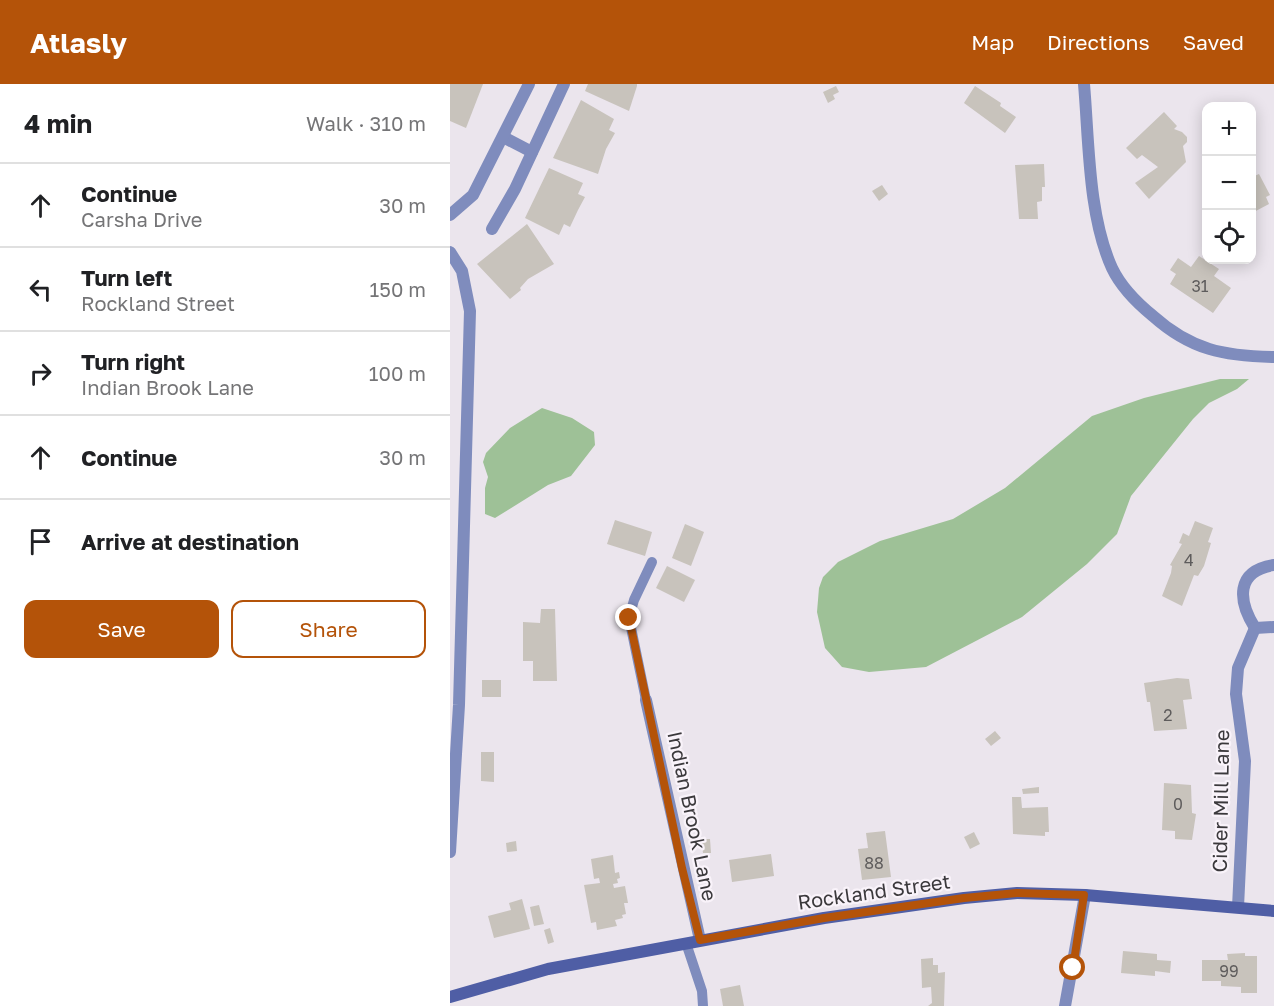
<!DOCTYPE html>
<meta charset="utf-8">
<style>
:root{--surface:#fff;--page:#f2f2f2;--text:#202124;--muted:#757577;--line:#e0e0e0;--accent:#b45309}
body{margin:0;font-family:"Golos Text",sans-serif;background:var(--page);color:var(--text)}
.controls{position:absolute;right:18px;top:18px;display:grid;overflow:hidden;border-radius:12px;box-shadow:0 3px 15px #0003}
.controls button{width:54px;height:54px;display:grid;place-items:center;padding:0;border:0;border-bottom:2px solid var(--line);background:var(--surface);color:var(--text);font:30px sans-serif}
.stop{position:absolute;width:18px;height:18px;margin:-14px;border:4px solid #b45309;border-radius:50%;background:#fff}
.stop.end{background:#b45309;border-color:#fff;box-shadow:0 2px 6px #0008}
.list{margin:0;padding:0;list-style:none}
h2{display:flex;justify-content:space-between;align-items:center;height:78px;margin:0;padding:0 24px;font-size:26px}
h2 small{font-size:20px;font-weight:400;color:var(--muted)}
.list li{display:grid;grid-template-columns:39px 1fr auto;gap:18px;align-items:center;box-sizing:border-box;height:84px;padding:0 24px;border-top:2px solid var(--line)}
.list b{display:block;font-size:22px;white-space:nowrap}
.list p{margin:0;font-size:20px;white-space:nowrap;color:var(--muted)}
.list em{font-size:20px;font-style:normal;color:var(--muted)}
.actions{display:flex;gap:12px;padding:18px 24px}
.actions a{flex:1;padding:14px 0;border:2px solid var(--accent);border-radius:12px;text-align:center;font-size:21px;color:var(--accent)}
.actions .main{background:var(--accent);color:#fff}
.icon{flex:none;width:33px;height:33px;fill:none;stroke:currentColor;stroke-width:2;stroke-linecap:round;stroke-linejoin:round}
.map{position:relative;flex:none;width:824px;height:922px;overflow:hidden}
header{display:flex;align-items:center;gap:36px;box-sizing:border-box;height:84px;padding:0 30px;background:var(--accent);color:#fff}
header strong{font-size:28px}
nav{display:flex;gap:33px;margin-inline-start:auto;font-size:21px}
main{display:flex}
aside{flex:1;background:var(--surface)}
.map>svg:first-child{display:block}
</style>
<header>
<strong>Atlasly</strong>
<nav><a>Map</a><a>Directions</a><a>Saved</a></nav>
</header>
<main>
<aside>
<h2>4 min<small>Walk · 310 m</small></h2>
<ul class="list">
<li><svg class="icon" aria-label="ahead" viewBox="0 0 24 24"><path d="M12 20V5M6 11l6-6 6 6"/></svg><div><b>Continue</b><p>Carsha Drive</p></div><em>30 m</em></li>
<li><svg class="icon" aria-label="left" viewBox="0 0 24 24"><path d="M17 20v-9H6M10 6l-5 5 5 5"/></svg><div><b>Turn left</b><p>Rockland Street</p></div><em>150 m</em></li>
<li><svg class="icon" aria-label="right" viewBox="0 0 24 24"><path d="M7 20v-9h11M14 6l5 5-5 5"/></svg><div><b>Turn right</b><p>Indian Brook Lane</p></div><em>100 m</em></li>
<li><svg class="icon" aria-label="ahead" viewBox="0 0 24 24"><path d="M12 20V5M6 11l6-6 6 6"/></svg><div><b>Continue</b></div><em>30 m</em></li>
<li><svg class="icon" aria-label="arrive" viewBox="0 0 24 24"><path d="M6 21V4h12l-3 4 3 4H6"/></svg><div><b>Arrive at destination</b></div></li>
</ul>
<div class="actions"><a class="main">Save</a><a>Share</a></div>
</aside>
<div class="map">
<svg width="824" height="922" viewBox="0 0 824 922">
<rect width="100%" height="100%" fill="#ebe5ed"/>
<g fill="#9ec197">
<path d="M770 295H799L787 305 759 319 743 335 681 412 667 450 637 480 572 533 476 583 419 588 392 583 375 564 367 528 369 504 373 493 388 478 430 457 503 435 555 404 642 332 694 314Z"/>
<path d="M92 324 122 334 144 348 145 361 121 392 98 401 45 434 35 430V404L38 393 33 378 36 369 60 344Z"/>
</g>
<g fill="#c8c3bc">
<path d="M0 0H33L16 44 0 37Z"/>
<path d="M138 0H187V2L179 27 135 7Z"/>
<path d="M386 2 389 8 383 11 385 15 378 19 373 8Z"/>
<path d="M525 2 551 19 550 22 566 33 555 49 514 19Z"/>
<path d="M131 16 164 35 159 46 165 49 156 65 148 90 103 74Z"/>
<path d="M714 28 727 42 724 45 732 48 737 53V58L733 62 736 78 699 115 685 99 708 83 692 71 687 75 676 64Z"/>
<path d="M594 80 595 103H592V117L587 118 588 135H569L565 81Z"/>
<path d="M99 84 133 99 128 110 135 113 128 126 120 143 114 140 109 151 75 134Z"/>
<path d="M809 90 820 111 816 113 819 120 802 129V93Z"/>
<path d="M432 101 438 110 429 117 422 107Z"/>
<path d="M77 140 104 180 78 195 70 204 71 206 60 215 27 180Z"/>
<path d="M749 172 769 185 764 192 781 204 763 229 720 200 726 190 720 186 728 174 741 183Z"/>
<path d="M165 436 202 448 195 472 157 460Z"/>
<path d="M745 437 763 444 758 458 761 459 754 482 748 492 744 491 732 522 712 512 721 489 722 482 720 481 732 460 729 459 733 449 739 452Z"/>
<path d="M235 440 254 448 241 482 222 474Z"/>
<path d="M217 482 245 496 234 518 206 504Z"/>
<path d="M91 525H105L107 597H83V577H73V538L90 539Z"/>
<path d="M727 594 739 595 742 615 733 616 737 645 704 647 700 618H697L694 599Z"/>
<rect x="32" y="596" width="19" height="17"/>
<path d="M545 647 551 654 541 662 535 655Z"/>
<path d="M31 668H44V698L31 697Z"/>
<path d="M714 699 741 701 742 729 746 730 742 756 725 755V747L712 746Z"/>
<path d="M589 703V709L573 710 572 705Z"/>
<path d="M562 713H571L572 724 598 723 599 748H595V752L563 750Z"/>
<path d="M435 747 441 793 412 796 408 765 418 764 416 749Z"/>
<path d="M524 748 530 760 520 765 514 753Z"/>
<path d="M251 755H260L261 769H253Z"/>
<path d="M66 757 67 767 57 768 56 759Z"/>
<path d="M321 770 324 792 282 798 279 776Z"/>
<path d="M163 771 165 789 169 788 170 794 167 795 168 799 163 800 164 804 175 802 178 819H174L176 830 172 831 173 834 165 836 167 842 147 846 146 838 141 839 134 801 150 799 149 794 144 795 141 775Z"/>
<path d="M72 815 80 845 44 854 38 832 61 826 59 819Z"/>
<path d="M89 821 94 840 84 842 80 823Z"/>
<path d="M100 844 104 858 98 860 94 846Z"/>
<path d="M673 867 707 870V876L721 877 720 889 705 887V892L671 889Z"/>
<path d="M795 869V872H807V909H791V903L771 902V897H752V876H778L777 870Z"/>
<path d="M483 874V881H488V889L495 888 494 922H478L482 919 481 903 472 904 471 875Z"/>
<path d="M290 901 294 922H273L270 905Z"/>
</g>
<g fill="none" stroke-linecap="round" stroke-linejoin="round">
<g stroke="#7f8cbd" stroke-width="10">
<path d="M196 616 179 534 184 516 202 478"/>
<path d="M236 859 252 907 253 922"/>
</g>
<g stroke="#7f8cbd" stroke-width="12">
<path d="M634 0C639 57 638 131 662 184 671 203 687 219 703 232 741 266 774 272 824 273"/>
<path d="M53 53 82 68"/>
<path d="M0 131 23 111 79 0"/>
<path d="M42 145 65 105 114 0"/>
<path d="M0 168 12 187 20 227 9 621 0 768"/>
<path d="M805 544C788 517 785 487 824 481"/>
<path d="M805 544 824 543"/>
<path d="M196 616 250 856"/>
<path d="M788 823 795 677 786 610 788 584 805 544"/>
<path d="M615 922 635 811"/>
</g>
<path stroke="#4f5ea5" stroke-width="12" d="M0 913 98 885 374 834 514 814 567 809 635 811 824 827"/>
</g>
<g fill="none" stroke-linecap="round" stroke-linejoin="round">
<path stroke="#b45309" stroke-width="8" d="M179 534 232 784 250 856 374 834 514 814 567 809 634 811 623 884"/>
</g>
<g text-anchor="middle" stroke-width="4.5" stroke-linejoin="round" paint-order="stroke">
<g font-size="16" fill="#5e5c5c">
<text x="750" y="208">31</text>
<text x="739" y="482">4</text>
<text x="718" y="637">2</text>
<text x="728" y="726">0</text>
<text x="424" y="785">88</text>
<text x="779" y="893">99</text>
</g>
<g font-size="20" fill="#3b393c" stroke="#f9f3fa">
<text transform="translate(771 717) rotate(-89)" y="7">Cider Mill Lane</text>
<text transform="translate(242 732) rotate(78)" y="7">Indian Brook Lane</text>
<text transform="translate(424 808) rotate(-8)" y="7">Rockland Street</text>
</g>
</g>
</svg>
<div class="controls">
<button>+</button>
<button>−</button>
<button><svg class="icon" aria-label="locate" viewBox="0 0 24 24"><circle cx="12" cy="12" r="6"/><path d="M12 2v4M12 18v4M2 12h4M18 12h4"/></svg></button>
</div>
<div class="stop" style="left:623px;top:884px"></div>
<div class="stop end" style="left:179px;top:534px"></div>
</div>
</main>
